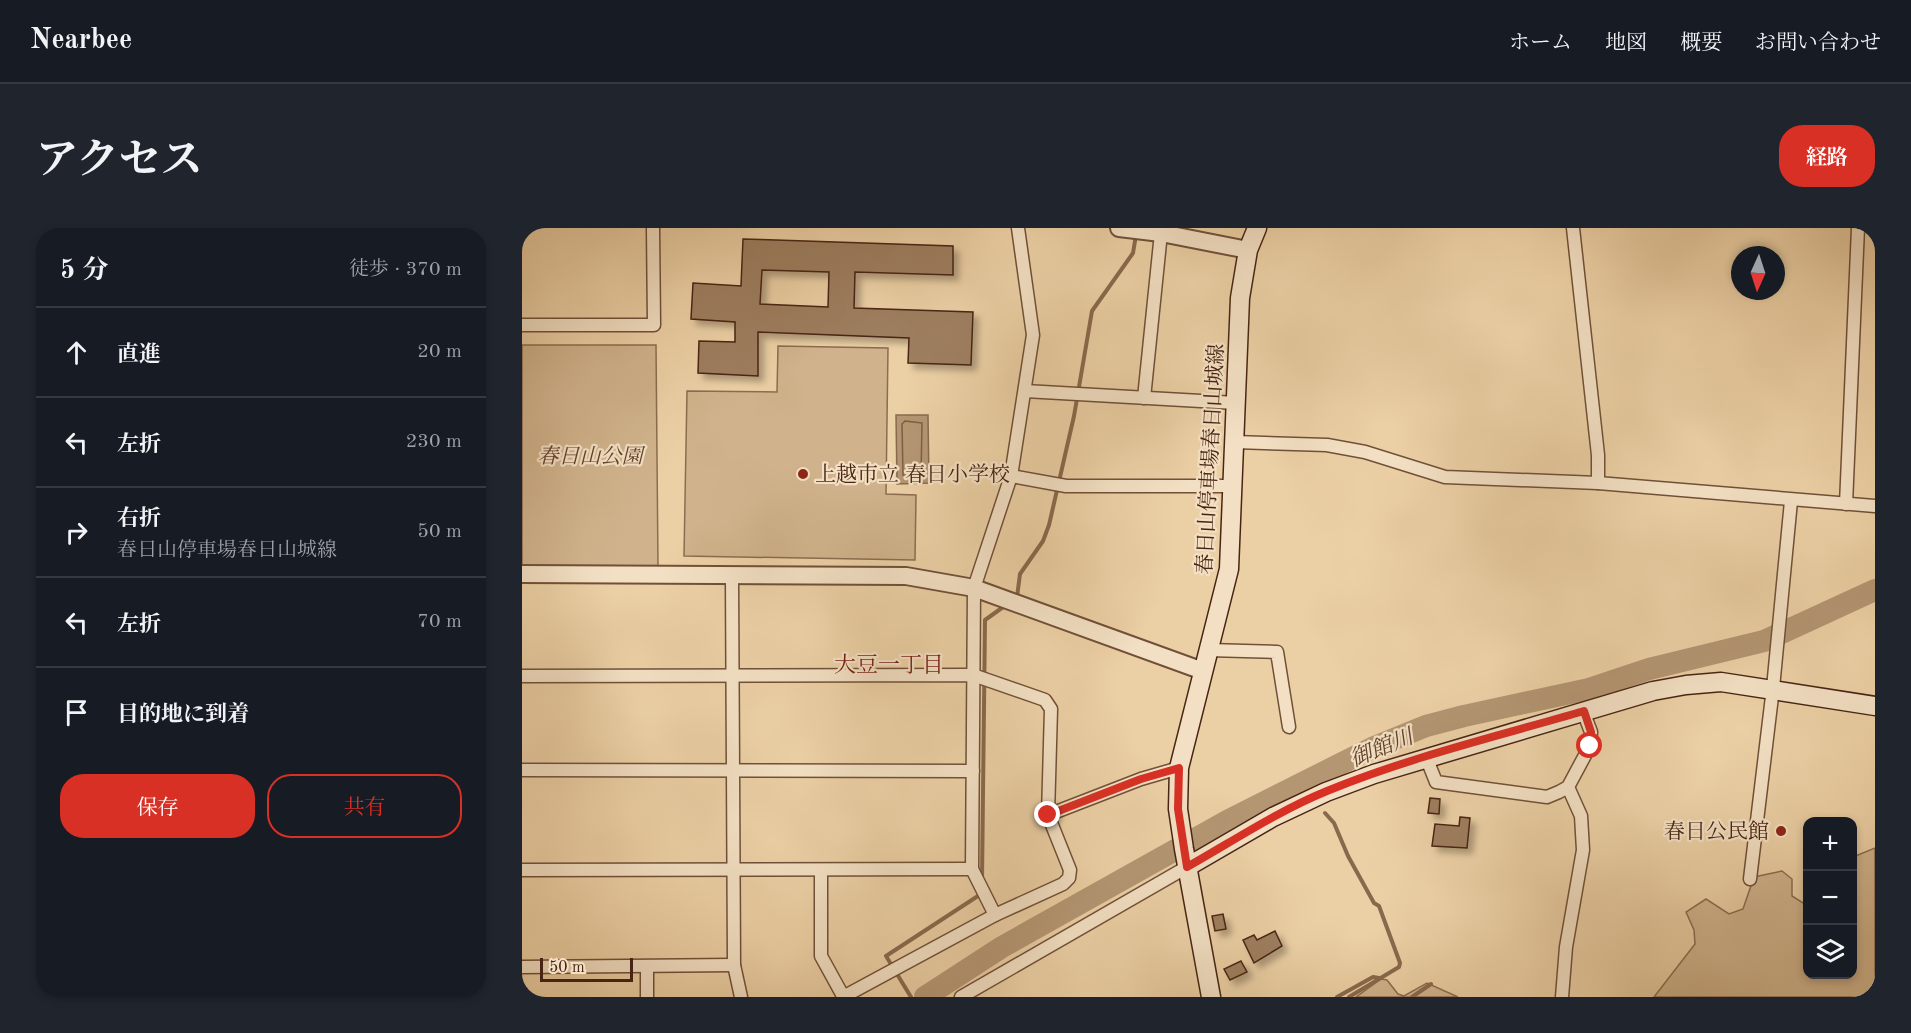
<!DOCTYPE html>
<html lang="ja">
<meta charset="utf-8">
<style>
:root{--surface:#171b24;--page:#20242c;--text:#f1f3f6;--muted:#9ea1a6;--line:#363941;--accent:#d93025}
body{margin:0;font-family:"Old Standard TT","Noto Serif JP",serif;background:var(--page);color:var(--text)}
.controls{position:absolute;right:18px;bottom:18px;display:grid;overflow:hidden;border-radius:12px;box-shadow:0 3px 9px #0003}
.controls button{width:54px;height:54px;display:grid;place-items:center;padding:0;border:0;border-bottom:2px solid var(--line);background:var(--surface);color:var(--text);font:30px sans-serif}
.compass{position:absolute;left:1209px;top:18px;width:54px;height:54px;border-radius:50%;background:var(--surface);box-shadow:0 3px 9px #0003;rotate:183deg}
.scale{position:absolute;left:18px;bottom:15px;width:93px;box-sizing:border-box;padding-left:6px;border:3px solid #482513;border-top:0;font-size:16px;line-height:21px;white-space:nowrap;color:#482513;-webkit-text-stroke:4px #f3e0c4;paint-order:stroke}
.stop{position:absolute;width:18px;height:18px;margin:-14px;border:4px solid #d93025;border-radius:50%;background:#fff}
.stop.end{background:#d93025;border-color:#fff;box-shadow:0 2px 6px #0008}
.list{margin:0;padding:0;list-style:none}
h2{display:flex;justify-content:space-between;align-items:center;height:78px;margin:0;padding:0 24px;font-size:26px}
h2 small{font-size:20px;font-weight:400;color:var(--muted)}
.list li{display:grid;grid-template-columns:39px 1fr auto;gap:18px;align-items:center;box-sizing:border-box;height:90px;padding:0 24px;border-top:2px solid var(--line)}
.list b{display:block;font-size:22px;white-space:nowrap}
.list p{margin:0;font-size:20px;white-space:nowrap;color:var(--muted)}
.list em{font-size:20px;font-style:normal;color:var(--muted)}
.actions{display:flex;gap:12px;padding:18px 24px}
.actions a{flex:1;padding:14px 0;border:2px solid var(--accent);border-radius:24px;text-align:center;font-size:21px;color:var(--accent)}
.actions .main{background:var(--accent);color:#fff}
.icon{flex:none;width:33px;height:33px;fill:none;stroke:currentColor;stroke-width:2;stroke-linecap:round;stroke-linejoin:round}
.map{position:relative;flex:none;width:1353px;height:769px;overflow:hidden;border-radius:24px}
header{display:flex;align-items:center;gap:36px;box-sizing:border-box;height:84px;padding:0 30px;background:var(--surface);border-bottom:2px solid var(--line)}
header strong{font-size:28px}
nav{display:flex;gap:33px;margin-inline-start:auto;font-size:21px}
.intro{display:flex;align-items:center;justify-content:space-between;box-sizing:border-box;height:144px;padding:0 36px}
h1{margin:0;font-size:42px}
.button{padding:15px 27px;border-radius:24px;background:var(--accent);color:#fff;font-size:21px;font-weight:700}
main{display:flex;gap:36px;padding:0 36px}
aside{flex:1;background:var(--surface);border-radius:24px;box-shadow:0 3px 9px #0003}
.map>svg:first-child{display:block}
</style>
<header>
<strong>Nearbee</strong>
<nav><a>ホーム</a><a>地図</a><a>概要</a><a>お問い合わせ</a></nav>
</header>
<div class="intro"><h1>アクセス</h1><a class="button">経路</a></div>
<main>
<aside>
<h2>5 分<small>徒歩 · 370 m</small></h2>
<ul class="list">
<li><svg class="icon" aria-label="ahead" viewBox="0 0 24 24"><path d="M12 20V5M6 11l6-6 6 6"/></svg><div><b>直進</b></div><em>20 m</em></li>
<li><svg class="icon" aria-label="left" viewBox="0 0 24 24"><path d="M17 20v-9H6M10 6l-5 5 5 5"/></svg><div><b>左折</b></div><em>230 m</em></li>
<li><svg class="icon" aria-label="right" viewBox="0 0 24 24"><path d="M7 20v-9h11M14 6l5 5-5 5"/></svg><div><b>右折</b><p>春日山停車場春日山城線</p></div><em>50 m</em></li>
<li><svg class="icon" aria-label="left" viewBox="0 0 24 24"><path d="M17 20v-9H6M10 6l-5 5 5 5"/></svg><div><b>左折</b></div><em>70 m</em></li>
<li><svg class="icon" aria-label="arrive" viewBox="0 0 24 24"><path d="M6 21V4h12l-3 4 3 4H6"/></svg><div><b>目的地に到着</b></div></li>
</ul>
<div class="actions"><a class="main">保存</a><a>共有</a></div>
</aside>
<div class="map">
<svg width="1353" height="769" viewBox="0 0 1353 769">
<defs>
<filter id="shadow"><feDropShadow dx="5.5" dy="5.5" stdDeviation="3" flood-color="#0004"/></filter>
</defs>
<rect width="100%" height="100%" fill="#ecd0a5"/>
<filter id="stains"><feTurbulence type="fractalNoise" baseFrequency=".00333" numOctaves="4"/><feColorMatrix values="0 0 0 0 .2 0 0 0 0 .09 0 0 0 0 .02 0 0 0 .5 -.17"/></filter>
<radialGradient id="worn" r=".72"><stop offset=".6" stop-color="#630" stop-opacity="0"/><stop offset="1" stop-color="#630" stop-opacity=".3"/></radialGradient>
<g fill="#d0b38c" stroke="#8c6c50" stroke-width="1.5">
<path d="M0 117H134L136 338 0 340Z"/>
<path d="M256 118 366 120 364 266 394 267 393 332 162 328 165 163 255 164Z"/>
<path d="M1353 620V769H1132L1173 716 1172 702 1164 684 1184 671 1207 686 1221 681 1232 649 1260 643 1270 651V668L1281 675 1285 674 1286 746H1330L1331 629Z"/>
<path d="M859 751 865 752 876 766 882 768 905 755 936 769H834Z"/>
</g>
<path fill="#b49673" stroke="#89694d" stroke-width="1.5" d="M374 187H406L407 255 375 256Z"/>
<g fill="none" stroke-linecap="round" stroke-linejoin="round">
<path stroke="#7e5e43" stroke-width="1.5" d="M383 193 400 195 399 249 381 247 380 196Z"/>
<g stroke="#89694d" stroke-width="4">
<path d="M495 369 498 346 521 313 527 297 552 188 570 83 611 25 614 7"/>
<path d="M803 585 812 595 826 628 852 675 857 678 878 735 877 739 827 769"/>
<path d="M460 653 463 392 484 377"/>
<path d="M389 769 364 728 459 666"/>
<path d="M815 769 851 749 857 750"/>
<path d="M890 769 909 756"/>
</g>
<path stroke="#b49673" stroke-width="22" d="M403 769 480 719 705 593 850 520 904 498 942 488 1067 461 1127 441 1242 413 1353 362"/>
</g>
<g fill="#9d7e5f" stroke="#482513" stroke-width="1.5" fill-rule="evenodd" filter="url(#shadow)">
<path d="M221 11 431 18V47L333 44 332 80 451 84 449 137 386 135 387 110 236 104V148L176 145 177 113 213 114V94L169 91 171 55 219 58ZM240 42 307 44 306 79 238 76Z"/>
<path d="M908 570 918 571 917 586 906 585Z"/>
<path d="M938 589 948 590 945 620 910 618 913 596 937 598Z"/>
<path d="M701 686 704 701 693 703 690 688Z"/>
<path d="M753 703 760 718 732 735 721 712 732 707 735 712Z"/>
<path d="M719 733 725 744 708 752 702 741Z"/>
</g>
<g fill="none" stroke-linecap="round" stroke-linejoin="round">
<defs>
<g id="minor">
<path d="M1051 0 1076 227V255"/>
<path d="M0 97H132L131 0"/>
<path d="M503 163 714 175"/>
<path d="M622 170 639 5"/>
<path d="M713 214 805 217 843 224 923 249 1076 255 1353 278"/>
<path d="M489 248 544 258H710"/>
<path d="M1324 276 1336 0"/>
<path d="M210 349 212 737 219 769"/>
<path d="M686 422 755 424 767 499"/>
<path d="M0 448 451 447 523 472 529 481 526 587 548 642 547 650 541 656 473 687 321 769"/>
<path d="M904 529 914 554 1025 569 1037 564 1046 559 1068 518 1069 504 1061 483"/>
<path d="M0 542 451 543"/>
<path d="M526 587 619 551 657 540"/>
<path d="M0 642 450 641"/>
<path d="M299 643V728L321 768"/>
<path d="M1228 651 1251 460 1269 273"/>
<path d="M473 687 450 641 452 360 489 248 511 107 496 0"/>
<path d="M0 739 212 737"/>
<path d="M125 739V769"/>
<path d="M439 769 665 639"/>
<path d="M1040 769 1044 719 1061 622 1059 588 1046 559"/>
</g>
<g id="tertiary">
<path d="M597 0 639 5 726 22"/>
<path d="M0 346 384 348 452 360 681 443"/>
</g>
<g id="secondary">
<path d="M665 639 751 589 804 564 852 546 1131 463 1164 457 1199 454 1353 478"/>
<path d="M689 769 662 621 656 581 657 540 707 341 718 70 726 22 735 0"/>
</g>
</defs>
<use href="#minor" stroke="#715038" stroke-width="15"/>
<use href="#tertiary" stroke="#715038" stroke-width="20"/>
<use href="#secondary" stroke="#482513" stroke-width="21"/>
<use href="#minor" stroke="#f3e0c4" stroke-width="12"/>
<use href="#tertiary" stroke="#f3e0c4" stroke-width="16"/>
<use href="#secondary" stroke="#f3e0c4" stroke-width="18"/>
</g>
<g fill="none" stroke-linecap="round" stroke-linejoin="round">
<path stroke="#d93025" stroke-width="8" d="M526 587 619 551 657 540 656 581 665 639C711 613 756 583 805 563 888 529 976 508 1062 483L1069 504 1068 518"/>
</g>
<g fill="#8f2418" stroke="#f3e0c4" stroke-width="2">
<circle cx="281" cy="246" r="6"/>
<circle cx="1259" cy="603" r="6"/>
</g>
<g text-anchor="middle" stroke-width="4.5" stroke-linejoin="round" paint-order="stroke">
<g font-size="21" font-style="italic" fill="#63412b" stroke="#f3e0c4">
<text x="68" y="235">春日山公園</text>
</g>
<g font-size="21" fill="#482513" stroke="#f3e0c4">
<text transform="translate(688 231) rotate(-87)" y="7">春日山停車場春日山城線</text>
</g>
<g font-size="21" fill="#482513" stroke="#f3e0c4" text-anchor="start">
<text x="293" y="253">上越市立 春日小学校</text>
<text x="1247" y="610" text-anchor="end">春日公民館</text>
</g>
<g font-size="22" fill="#7a1f14" stroke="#f3e0c4">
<text x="367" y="444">大豆一丁目</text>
</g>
<g font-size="22" font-style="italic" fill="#63412b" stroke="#f3e0c4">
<text transform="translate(859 519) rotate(-22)" y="8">御館川</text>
</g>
</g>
<rect width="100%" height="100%" filter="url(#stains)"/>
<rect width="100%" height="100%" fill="url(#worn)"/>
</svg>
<div class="controls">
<button>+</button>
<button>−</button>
<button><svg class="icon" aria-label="layers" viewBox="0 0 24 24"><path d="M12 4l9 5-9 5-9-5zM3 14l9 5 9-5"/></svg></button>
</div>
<svg class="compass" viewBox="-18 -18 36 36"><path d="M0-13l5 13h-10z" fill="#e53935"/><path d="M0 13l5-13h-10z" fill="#9ea1a6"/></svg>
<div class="scale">50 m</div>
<div class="stop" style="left:1068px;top:518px"></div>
<div class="stop end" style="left:526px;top:587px"></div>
</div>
</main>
